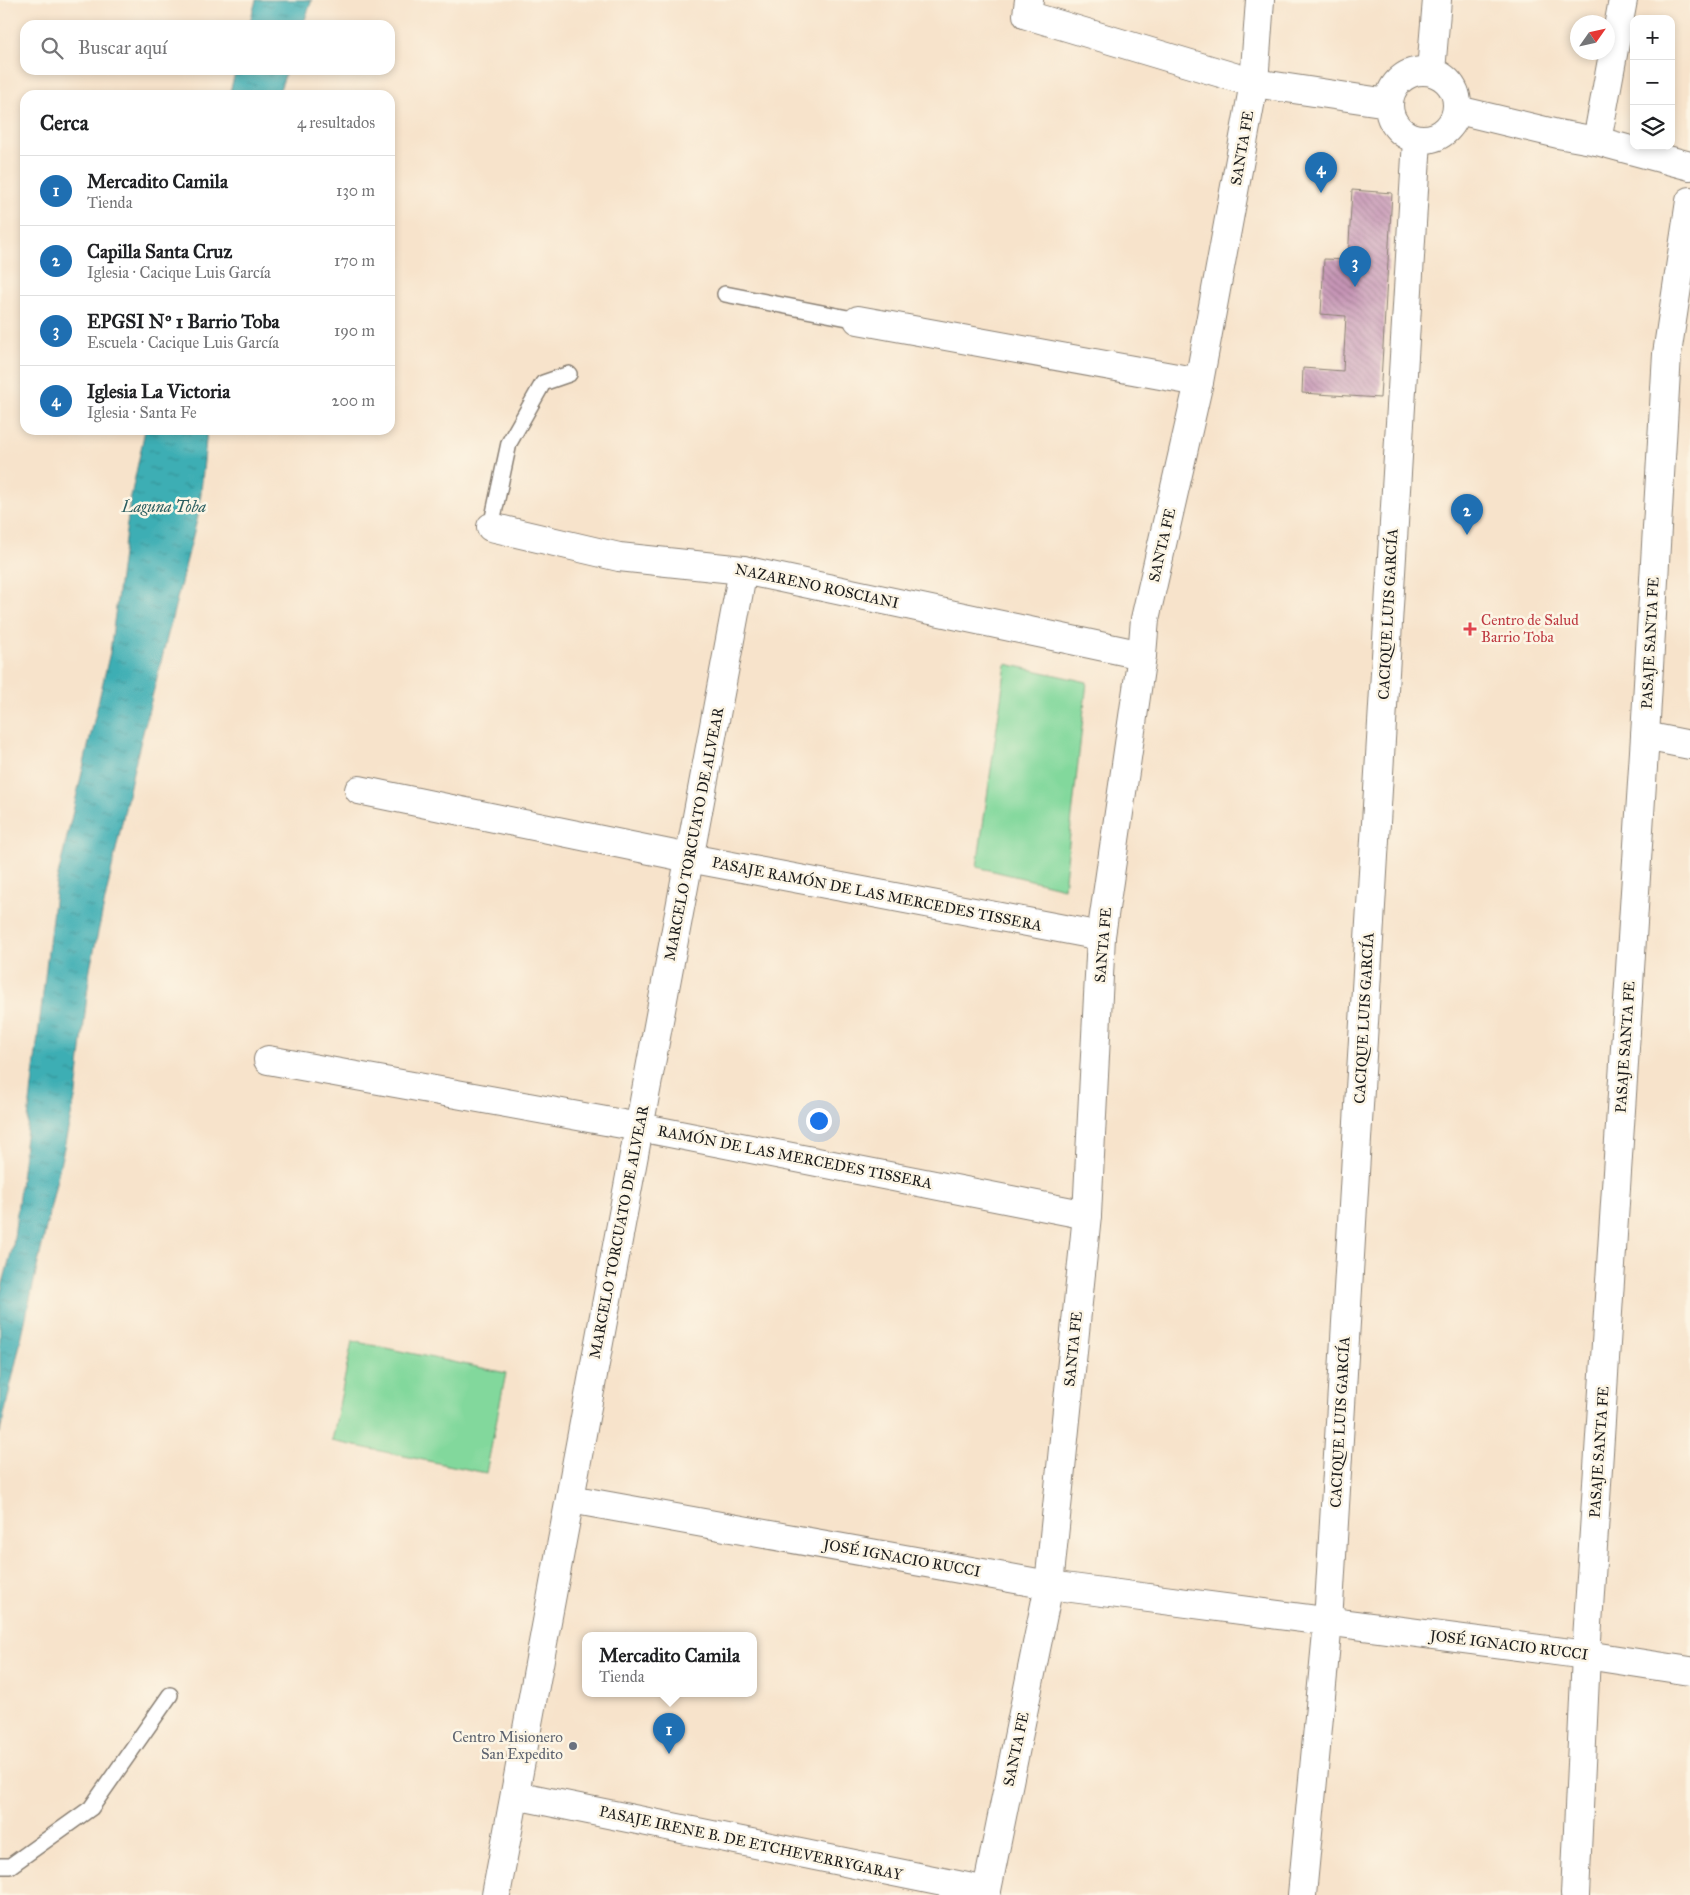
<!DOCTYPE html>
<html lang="es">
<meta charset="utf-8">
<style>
:root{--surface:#fff;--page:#f6f6f6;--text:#202124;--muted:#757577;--line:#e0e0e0;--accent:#1f6fb2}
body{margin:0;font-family:"IM FELL Great Primer",serif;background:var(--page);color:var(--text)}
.controls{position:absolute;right:15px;top:15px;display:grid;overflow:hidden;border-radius:10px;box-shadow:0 2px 8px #0003}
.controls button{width:45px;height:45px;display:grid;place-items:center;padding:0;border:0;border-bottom:1px solid var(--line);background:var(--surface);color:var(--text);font:25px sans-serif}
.compass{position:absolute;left:1570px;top:15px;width:45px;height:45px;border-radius:50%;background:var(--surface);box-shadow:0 2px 8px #0003;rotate:56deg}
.you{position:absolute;left:818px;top:1120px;width:18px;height:18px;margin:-12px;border:4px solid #fff;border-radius:50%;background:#1a73e8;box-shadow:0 0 0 8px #1a73e833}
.badge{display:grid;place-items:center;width:32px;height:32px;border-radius:50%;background:var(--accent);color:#fff;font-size:16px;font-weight:700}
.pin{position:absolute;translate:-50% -41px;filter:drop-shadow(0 1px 2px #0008)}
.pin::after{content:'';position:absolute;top:26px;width:18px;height:15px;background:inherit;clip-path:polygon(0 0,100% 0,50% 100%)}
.popup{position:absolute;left:582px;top:1632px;width:175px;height:65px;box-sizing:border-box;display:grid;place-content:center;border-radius:10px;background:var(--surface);filter:drop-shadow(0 1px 4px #0005);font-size:16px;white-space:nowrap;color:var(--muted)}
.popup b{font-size:19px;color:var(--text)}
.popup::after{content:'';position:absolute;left:50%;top:100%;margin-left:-10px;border:10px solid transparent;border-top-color:var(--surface)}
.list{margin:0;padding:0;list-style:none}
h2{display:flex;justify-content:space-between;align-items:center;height:65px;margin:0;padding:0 20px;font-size:21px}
h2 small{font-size:16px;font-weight:400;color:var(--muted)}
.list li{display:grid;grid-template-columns:32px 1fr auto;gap:15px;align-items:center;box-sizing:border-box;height:70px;padding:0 20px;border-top:1px solid var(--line)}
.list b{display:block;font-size:19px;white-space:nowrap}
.list p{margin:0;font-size:16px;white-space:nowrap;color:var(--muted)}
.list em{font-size:16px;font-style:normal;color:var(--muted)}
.icon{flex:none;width:28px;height:28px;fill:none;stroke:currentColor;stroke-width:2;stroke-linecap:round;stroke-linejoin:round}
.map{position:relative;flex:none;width:1690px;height:1895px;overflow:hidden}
.search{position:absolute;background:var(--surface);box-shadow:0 2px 8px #0003;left:20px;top:20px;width:375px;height:55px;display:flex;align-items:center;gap:12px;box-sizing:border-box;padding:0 18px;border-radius:15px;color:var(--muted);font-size:19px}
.panel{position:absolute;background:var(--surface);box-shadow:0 2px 8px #0003;left:20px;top:90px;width:375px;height:345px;border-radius:15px}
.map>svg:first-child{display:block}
</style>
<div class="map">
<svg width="1690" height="1895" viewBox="0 0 1690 1895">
<defs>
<pattern id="water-ripples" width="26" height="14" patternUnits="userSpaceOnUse" patternTransform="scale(1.25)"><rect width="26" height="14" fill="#3daeb4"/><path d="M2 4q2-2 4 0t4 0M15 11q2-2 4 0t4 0" fill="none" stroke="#328d92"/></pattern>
<pattern id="building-back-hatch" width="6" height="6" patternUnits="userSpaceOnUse" patternTransform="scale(1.25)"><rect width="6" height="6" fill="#c594b5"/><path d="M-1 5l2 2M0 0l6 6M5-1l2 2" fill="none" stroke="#9f7892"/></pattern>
</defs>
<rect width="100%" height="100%" fill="#fcf5e5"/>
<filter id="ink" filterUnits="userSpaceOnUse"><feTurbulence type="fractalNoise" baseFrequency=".02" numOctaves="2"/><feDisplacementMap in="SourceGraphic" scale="10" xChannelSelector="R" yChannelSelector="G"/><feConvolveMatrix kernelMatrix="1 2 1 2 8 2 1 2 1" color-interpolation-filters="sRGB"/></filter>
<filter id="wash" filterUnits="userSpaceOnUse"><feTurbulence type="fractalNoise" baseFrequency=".0096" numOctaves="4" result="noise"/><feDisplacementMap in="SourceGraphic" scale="20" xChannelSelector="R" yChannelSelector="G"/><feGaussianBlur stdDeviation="1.12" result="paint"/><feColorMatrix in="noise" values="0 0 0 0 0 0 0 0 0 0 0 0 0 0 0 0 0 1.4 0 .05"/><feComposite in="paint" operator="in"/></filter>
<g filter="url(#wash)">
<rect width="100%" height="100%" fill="#f7e3cb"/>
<g fill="#82d89c" stroke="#4f7a5c">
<path d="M1006 664 1087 682 1064 888 977 867Z"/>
<path d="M352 1341 506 1373 486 1473 332 1441Z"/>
</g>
<g fill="url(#water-ripples)" stroke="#2c6568">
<path d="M256 0H312L303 25H249Z"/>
<path d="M236 70H287L278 95H229Z"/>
<path d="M145 430H207L199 512 133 772 90 969 76 1094 0 1433V1294L13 1246 56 884 110 652 130 501Z"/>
</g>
<g id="blocks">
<path fill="url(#building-back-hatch)" d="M1352 190 1392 193 1380 398 1302 393 1303 368 1343 371 1346 316 1321 314 1324 259 1348 260Z"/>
</g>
</g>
<g filter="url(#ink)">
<use href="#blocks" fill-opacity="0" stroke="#8a8074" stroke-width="1"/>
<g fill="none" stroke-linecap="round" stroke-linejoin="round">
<defs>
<g id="lane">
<path d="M725 294 858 320"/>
<path d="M491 527 509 443 543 383 569 374"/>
<path d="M0 1866H10L91 1808 170 1695"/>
</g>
<g id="street">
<path d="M1029 0 1027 15 1254 83 1388 103"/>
<circle cx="1423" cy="105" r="34"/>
<path d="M1431 71 1437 0"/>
<path d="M1458 110 1558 134 1597 141 1690 166"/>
<path d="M1597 141 1623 0"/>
<path d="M858 320 1199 382"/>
<path d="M491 527 619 557 743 570 1142 655"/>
<path d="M1645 736 1690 745"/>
<path d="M359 790 689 858 1101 936"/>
<path d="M268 1060 639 1127 1087 1215"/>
<path d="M570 1499 1049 1585 1586 1655 1690 1671"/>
<path d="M515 1795 987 1891"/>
<path d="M496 1895 743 570"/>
<path d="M986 1895 1049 1585 1087 1215 1101 936 1142 655 1145 619 1199 382 1254 83 1260 0"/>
<path d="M1302 1895 1328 1622 1417 140"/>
<path d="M1575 1895 1586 1655 1645 736 1667 354 1690 201"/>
</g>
</defs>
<use href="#lane" stroke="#8a8074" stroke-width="18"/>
<use href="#street" stroke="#8a8074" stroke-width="30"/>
<use href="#lane" stroke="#fff" stroke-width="15"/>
<use href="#street" stroke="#fff" stroke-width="28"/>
</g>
</g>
<path fill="#e0444e" stroke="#fcf5e5" stroke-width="2" d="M1467.5 621.5h5v5h5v5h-5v5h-5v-5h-5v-5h5z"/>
<circle fill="#6b7280" stroke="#fcf5e5" stroke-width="2" cx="573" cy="1746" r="5"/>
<g text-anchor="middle" stroke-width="5" stroke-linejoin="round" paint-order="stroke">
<g font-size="15" fill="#1c1c1c" stroke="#fcf5e5">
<text transform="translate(1242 148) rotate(-80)" y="5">SANTA FE</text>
<text transform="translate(1162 545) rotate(-77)" y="5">SANTA FE</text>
<text transform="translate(817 586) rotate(12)" y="5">NAZARENO ROSCIANI</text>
<text transform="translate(1388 614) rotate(-87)" y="5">CACIQUE LUIS GARCÍA</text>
<text transform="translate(1650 643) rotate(-87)" y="5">PASAJE SANTA FE</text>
<text transform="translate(694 834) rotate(-79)" y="5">MARCELO TORCUATO DE ALVEAR</text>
<text transform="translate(877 894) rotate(11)" y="5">PASAJE RAMÓN DE LAS MERCEDES TISSERA</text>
<text transform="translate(1103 945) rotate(-85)" y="5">SANTA FE</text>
<text transform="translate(1364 1018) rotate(-87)" y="5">CACIQUE LUIS GARCÍA</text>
<text transform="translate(1625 1047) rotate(-86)" y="5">PASAJE SANTA FE</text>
<text transform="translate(795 1157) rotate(11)" y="5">RAMÓN DE LAS MERCEDES TISSERA</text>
<text transform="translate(619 1232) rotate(-79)" y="5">MARCELO TORCUATO DE ALVEAR</text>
<text transform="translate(1073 1349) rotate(-84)" y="5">SANTA FE</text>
<text transform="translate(1340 1422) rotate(-87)" y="5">CACIQUE LUIS GARCÍA</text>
<text transform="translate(1599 1452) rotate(-86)" y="5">PASAJE SANTA FE</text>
<text transform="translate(902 1558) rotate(10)" y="5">JOSÉ IGNACIO RUCCI</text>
<text transform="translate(1509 1645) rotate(7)" y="5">JOSÉ IGNACIO RUCCI</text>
<text transform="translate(1016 1749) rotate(-78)" y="5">SANTA FE</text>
<text transform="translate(751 1843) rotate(12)" y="5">PASAJE IRENE B. DE ETCHEVERRYGARAY</text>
</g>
<g font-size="15" fill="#be3a42" stroke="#fcf5e5" text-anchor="start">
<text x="1481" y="625">Centro de Salud<tspan x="1481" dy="17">Barrio Toba</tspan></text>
</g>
<g font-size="15" fill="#5b616d" stroke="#fcf5e5" text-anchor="end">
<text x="563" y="1742">Centro Misionero<tspan x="563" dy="17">San Expedito</tspan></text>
</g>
<g font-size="16" font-style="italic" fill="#2b5e60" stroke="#fcf5e5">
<text x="164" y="512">Laguna Toba</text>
</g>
</g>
</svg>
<div class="controls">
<button>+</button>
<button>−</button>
<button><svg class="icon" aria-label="layers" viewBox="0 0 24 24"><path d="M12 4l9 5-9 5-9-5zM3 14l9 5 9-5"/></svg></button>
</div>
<svg class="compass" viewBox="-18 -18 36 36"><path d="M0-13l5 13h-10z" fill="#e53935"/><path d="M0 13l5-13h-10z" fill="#757577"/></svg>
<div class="you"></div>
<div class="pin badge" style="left:669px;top:1754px">1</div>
<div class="popup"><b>Mercadito Camila</b>Tienda</div>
<div class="pin badge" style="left:1467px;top:535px">2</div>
<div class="pin badge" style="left:1355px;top:287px">3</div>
<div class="pin badge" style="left:1321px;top:193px">4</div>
<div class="search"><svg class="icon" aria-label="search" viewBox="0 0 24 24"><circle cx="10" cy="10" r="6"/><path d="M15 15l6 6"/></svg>Buscar aquí</div>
<section class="panel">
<h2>Cerca<small>4 resultados</small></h2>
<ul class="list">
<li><span class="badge">1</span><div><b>Mercadito Camila</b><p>Tienda</p></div><em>130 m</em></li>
<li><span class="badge">2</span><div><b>Capilla Santa Cruz</b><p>Iglesia · Cacique Luis García</p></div><em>170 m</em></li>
<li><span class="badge">3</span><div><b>EPGSI Nº 1 Barrio Toba</b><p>Escuela · Cacique Luis García</p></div><em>190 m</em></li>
<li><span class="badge">4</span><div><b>Iglesia La Victoria</b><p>Iglesia · Santa Fe</p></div><em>200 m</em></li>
</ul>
</section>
</div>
